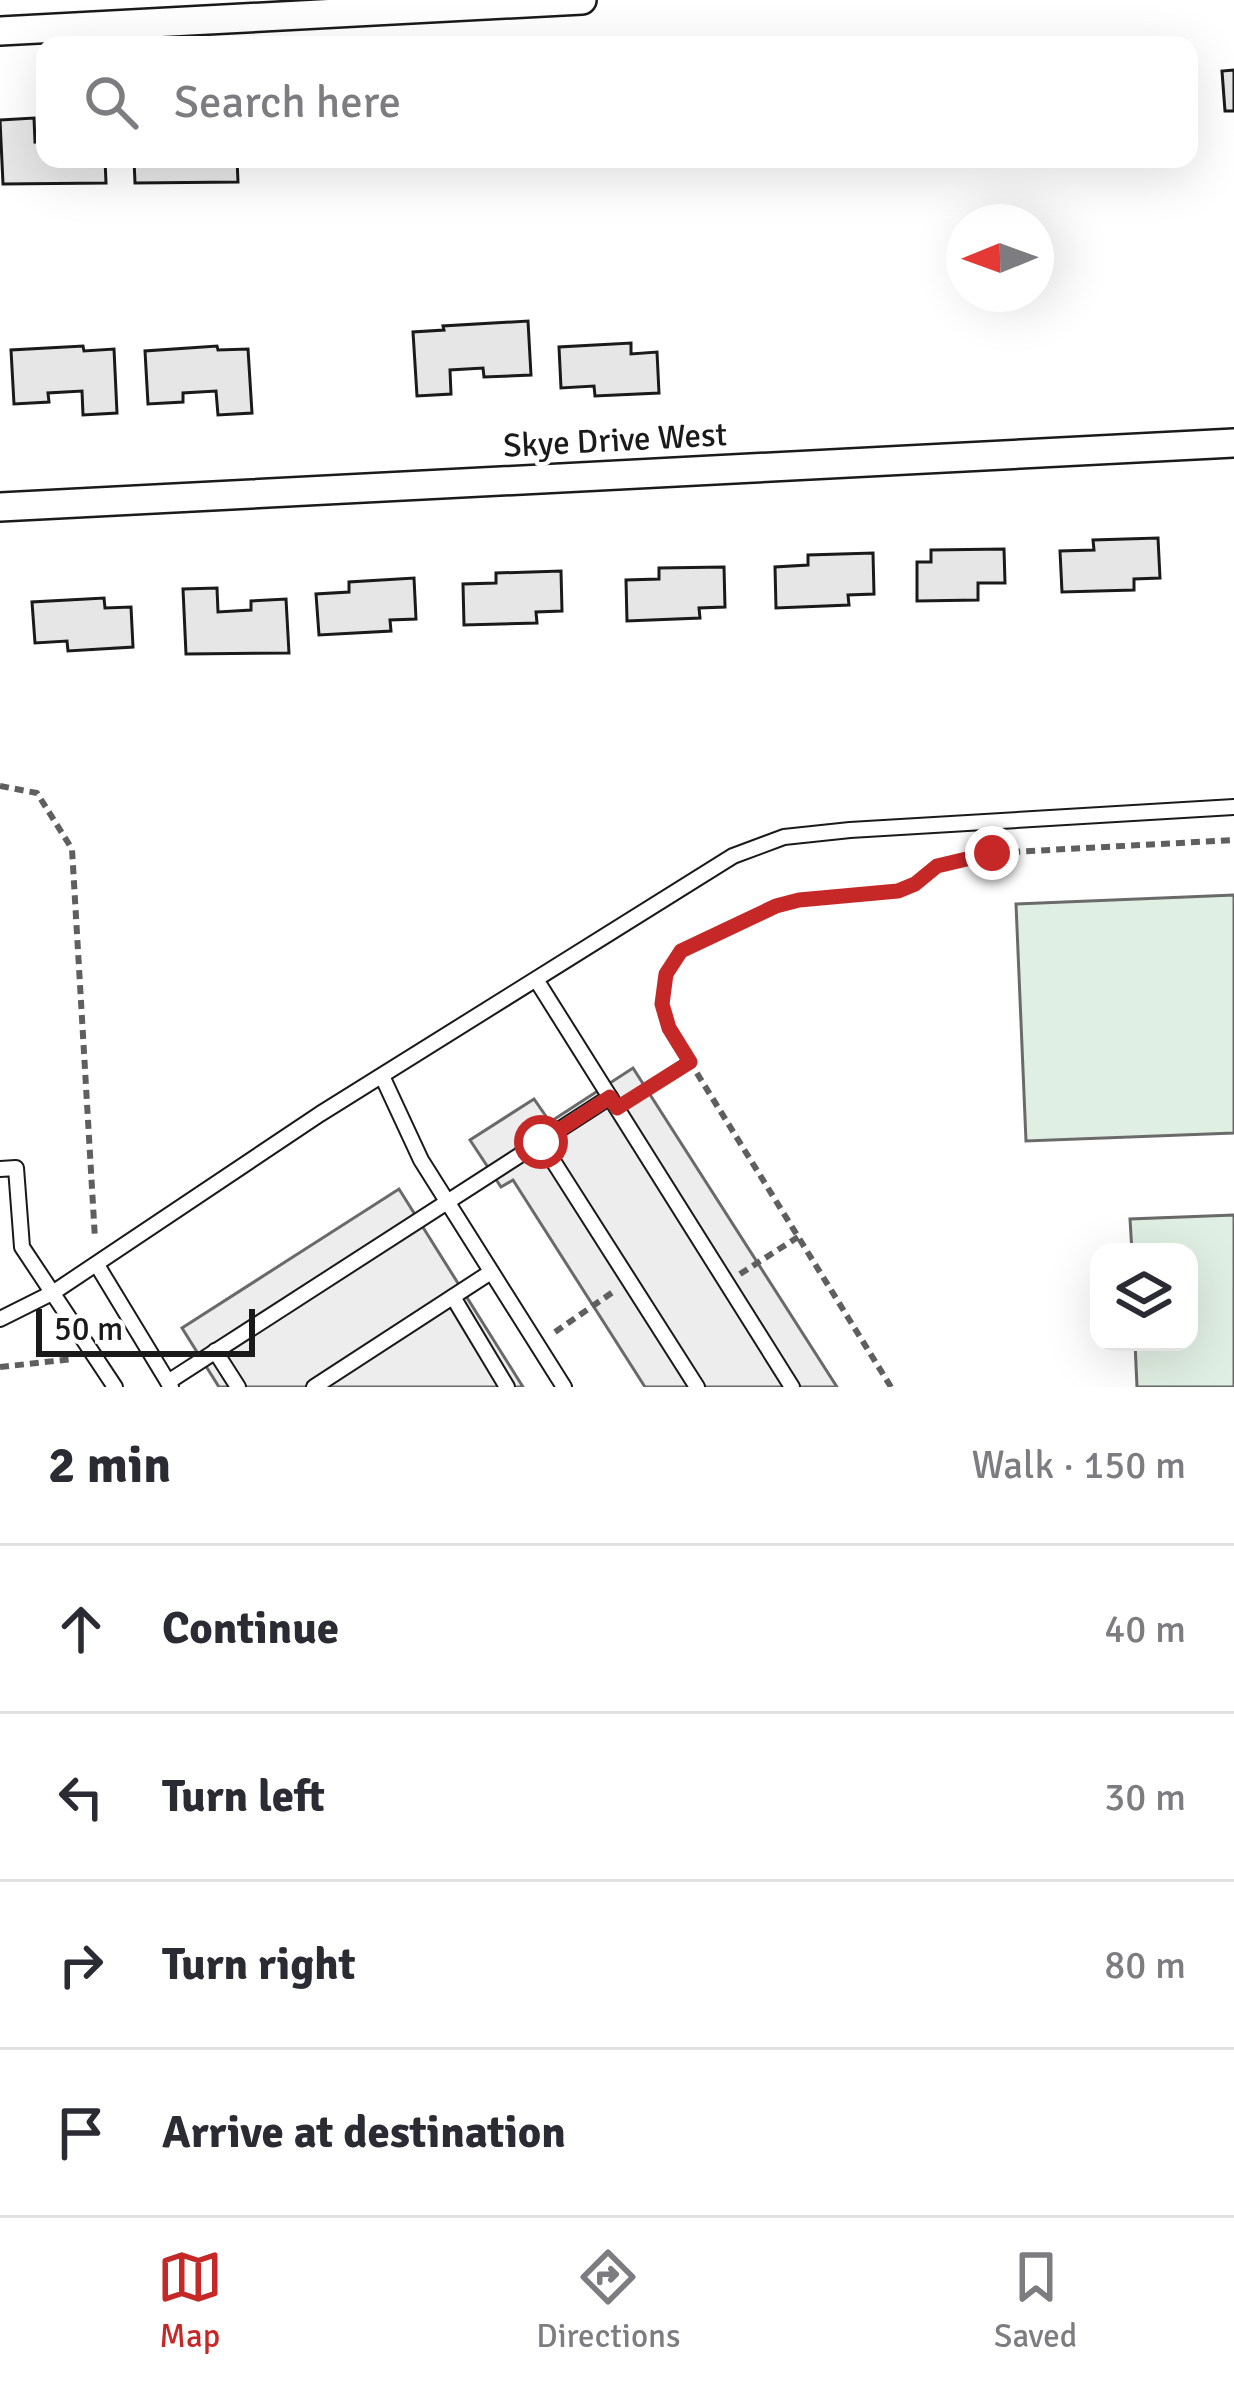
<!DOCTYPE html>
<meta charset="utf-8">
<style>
:root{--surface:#fff;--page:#f2f2f3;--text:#2b2b33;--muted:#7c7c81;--line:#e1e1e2;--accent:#c62828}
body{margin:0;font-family:Signika,sans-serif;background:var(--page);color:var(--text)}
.controls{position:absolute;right:36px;bottom:36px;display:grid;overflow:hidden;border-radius:24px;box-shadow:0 12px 48px #0002}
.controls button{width:108px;height:108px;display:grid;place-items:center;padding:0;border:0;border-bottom:3px solid var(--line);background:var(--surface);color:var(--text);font:60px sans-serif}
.compass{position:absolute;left:946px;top:204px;width:108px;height:108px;border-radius:50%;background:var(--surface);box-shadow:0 12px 48px #0002;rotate:269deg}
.scale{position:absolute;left:36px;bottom:30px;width:219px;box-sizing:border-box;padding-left:12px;border:6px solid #1a1a1a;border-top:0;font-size:33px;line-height:42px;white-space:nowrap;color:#1a1a1a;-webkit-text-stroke:9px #fff;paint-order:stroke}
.stop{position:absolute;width:36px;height:36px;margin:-27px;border:9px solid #c62828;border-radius:50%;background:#fff}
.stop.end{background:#c62828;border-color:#fff;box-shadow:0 3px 12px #0008}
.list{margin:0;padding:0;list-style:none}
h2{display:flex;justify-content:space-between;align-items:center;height:156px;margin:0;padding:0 48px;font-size:51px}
h2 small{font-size:39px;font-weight:400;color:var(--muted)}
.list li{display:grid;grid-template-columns:78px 1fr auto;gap:36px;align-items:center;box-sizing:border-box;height:168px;padding:0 48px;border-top:3px solid var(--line)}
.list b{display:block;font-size:45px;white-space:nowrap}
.list em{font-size:39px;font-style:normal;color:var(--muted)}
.icon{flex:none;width:66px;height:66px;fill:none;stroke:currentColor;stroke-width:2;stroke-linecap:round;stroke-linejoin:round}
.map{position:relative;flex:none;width:1234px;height:1387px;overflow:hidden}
.search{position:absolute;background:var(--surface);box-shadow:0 12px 48px #0002;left:36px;right:36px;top:36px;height:132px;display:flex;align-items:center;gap:30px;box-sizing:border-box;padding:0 42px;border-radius:24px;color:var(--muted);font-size:45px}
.sheet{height:828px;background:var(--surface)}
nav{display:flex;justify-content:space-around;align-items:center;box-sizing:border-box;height:168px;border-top:3px solid var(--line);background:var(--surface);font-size:33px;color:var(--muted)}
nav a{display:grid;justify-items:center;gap:6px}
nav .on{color:var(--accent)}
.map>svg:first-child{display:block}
</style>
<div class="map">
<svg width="1234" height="1387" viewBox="0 0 1234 1387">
<rect width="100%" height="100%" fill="#fff"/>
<g fill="#e0efe3" stroke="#6a6a6a" stroke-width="3">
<path d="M1234 895V1133L1026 1141 1016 904Z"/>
<path d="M1234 1215V1387H1137L1135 1342H1189V1252H1132L1130 1219Z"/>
</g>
<g fill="#ededed" stroke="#6a6a6a" stroke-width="3">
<path d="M633 1068 837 1387H645L513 1180 501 1187 470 1140 534 1099 550 1122Z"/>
<path d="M399 1189 523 1387H219L182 1328Z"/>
</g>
<g fill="#e6e6e6" stroke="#1a1a1a" stroke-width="3">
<path d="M1234 70V111H1225L1222 71Z"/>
<path d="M34 118 35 142 45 141V159H105L106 183 3 184 0 120Z"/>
<path d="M134 159H237L238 182 135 183Z"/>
<path d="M528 321 531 375 484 377 483 368 450 370 451 394 417 396 413 332 444 330 443 326Z"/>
<path d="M631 343V354L657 352 659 393 595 396 594 386 561 388 559 347Z"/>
<path d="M83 346 84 351 114 349 117 413 83 415 82 391 48 393 49 402 14 404 11 350Z"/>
<path d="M217 346 218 350 248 349 252 413 218 415 216 391 183 393V402L148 404 145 351Z"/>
<path d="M1158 538 1160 578 1134 579V590L1062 592 1060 551 1094 550 1093 540Z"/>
<path d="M1004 549 1005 583H978V600L917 601V562H931V550Z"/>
<path d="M873 553 874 594 848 595 849 605 776 608 775 567 808 565V555Z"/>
<path d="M724 567 725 607 699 608 700 618 627 621 626 580 659 579V568Z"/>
<path d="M561 571 562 611 536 612 537 623 464 625 463 584 496 583V573Z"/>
<path d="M414 578 416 619 390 620 391 631 319 635 316 594 349 592V582Z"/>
<path d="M217 588 218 612 251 610V601L286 599 289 653 186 654 183 589Z"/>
<path d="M104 598 105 608 131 607 133 647 68 651 67 641 35 643 32 602Z"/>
</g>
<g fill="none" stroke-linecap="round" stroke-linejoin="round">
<defs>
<g id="lane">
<path d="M537 981 792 1387"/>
<path d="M382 1076 421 1160 564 1387"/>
<path d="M541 1142 697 1387"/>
<path d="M0 1169 16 1168 22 1247 115 1387"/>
<path d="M97 1265 171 1387"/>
<path d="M453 1297 507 1387"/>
<path d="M0 1319 54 1292 320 1114 733 856 784 837 850 830 1234 807"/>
<path d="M215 1351 238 1387"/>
<path d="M168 1382 610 1097"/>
<path d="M314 1387 491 1272"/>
</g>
<g id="street">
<path d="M0 31 582 0"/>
<path d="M0 507 1234 443"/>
</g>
</defs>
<use href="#lane" stroke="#1a1a1a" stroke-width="18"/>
<use href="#street" stroke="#1a1a1a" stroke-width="32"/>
<g stroke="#5f5f5f" stroke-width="6" stroke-dasharray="9 6" stroke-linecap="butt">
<path d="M0 786 37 793 72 849 95 1239"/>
<path d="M635 1096 690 1062"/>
<path d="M740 1274 798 1237"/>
<path d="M555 1332 613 1292"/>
<path d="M0 1367 73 1359"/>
<path d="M891 1387 669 1028C664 1011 659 991 666 973 678 941 767 905 800 900 832 895 869 899 900 890 916 885 925 873 939 866 955 858 975 856 993 853L1234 840"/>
</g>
<use href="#lane" stroke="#fff" stroke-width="14"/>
<use href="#street" stroke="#fff" stroke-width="27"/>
</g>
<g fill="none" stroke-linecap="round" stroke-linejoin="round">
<path stroke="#c62828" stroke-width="15" d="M541 1142 610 1097 617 1108 690 1062 669 1028 662 1004 666 974 681 951 776 906 799 900 898 891 915 884 937 866 992 853"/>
</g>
<g text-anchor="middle" stroke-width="9" stroke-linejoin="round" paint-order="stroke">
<g font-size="33" fill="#1a1a1a" stroke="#fff">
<text transform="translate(615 439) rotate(-3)" y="12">Skye Drive West</text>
</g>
</g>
</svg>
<div class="controls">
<button><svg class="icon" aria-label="layers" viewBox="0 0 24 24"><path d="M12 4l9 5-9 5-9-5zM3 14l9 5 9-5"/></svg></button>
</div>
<svg class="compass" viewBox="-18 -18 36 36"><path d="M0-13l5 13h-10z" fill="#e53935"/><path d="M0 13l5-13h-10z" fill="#7c7c81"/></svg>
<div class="scale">50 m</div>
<div class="stop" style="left:541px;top:1142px"></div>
<div class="stop end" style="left:992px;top:853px"></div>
<div class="search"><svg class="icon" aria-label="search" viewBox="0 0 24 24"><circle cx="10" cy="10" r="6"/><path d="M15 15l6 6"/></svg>Search here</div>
</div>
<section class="sheet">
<h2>2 min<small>Walk · 150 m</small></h2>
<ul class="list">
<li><svg class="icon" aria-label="ahead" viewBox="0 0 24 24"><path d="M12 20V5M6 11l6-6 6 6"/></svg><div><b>Continue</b></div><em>40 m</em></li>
<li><svg class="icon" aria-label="left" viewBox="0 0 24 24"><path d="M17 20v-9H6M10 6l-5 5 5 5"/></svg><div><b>Turn left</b></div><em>30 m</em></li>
<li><svg class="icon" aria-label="right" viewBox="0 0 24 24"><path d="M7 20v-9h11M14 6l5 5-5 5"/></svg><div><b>Turn right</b></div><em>80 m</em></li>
<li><svg class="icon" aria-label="arrive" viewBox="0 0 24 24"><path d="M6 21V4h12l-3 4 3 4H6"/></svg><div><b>Arrive at destination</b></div></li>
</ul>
</section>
<nav>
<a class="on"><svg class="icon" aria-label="map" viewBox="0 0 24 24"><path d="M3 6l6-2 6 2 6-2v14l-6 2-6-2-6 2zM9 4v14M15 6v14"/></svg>Map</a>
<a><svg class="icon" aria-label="directions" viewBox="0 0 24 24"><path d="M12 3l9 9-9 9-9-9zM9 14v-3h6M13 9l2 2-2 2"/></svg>Directions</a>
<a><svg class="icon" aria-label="saved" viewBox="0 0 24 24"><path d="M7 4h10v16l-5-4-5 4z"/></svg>Saved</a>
</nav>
